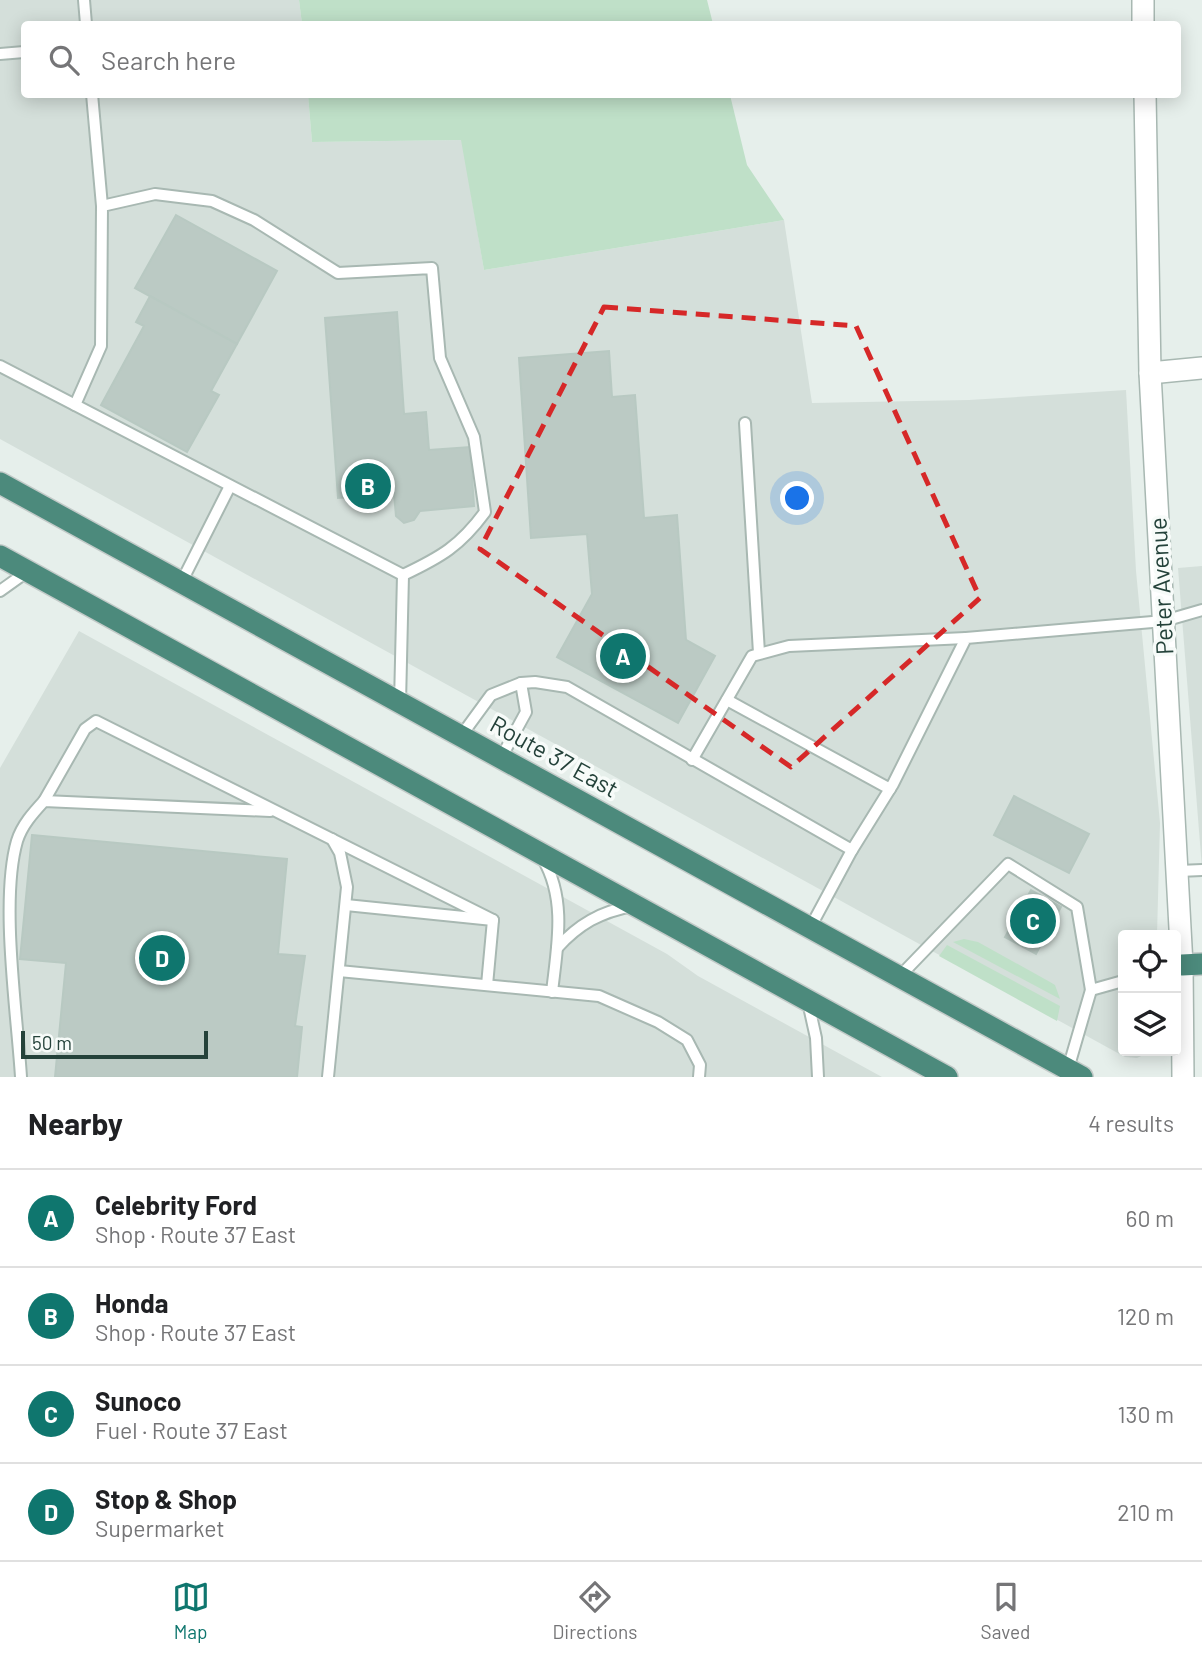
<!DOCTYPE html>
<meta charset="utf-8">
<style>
:root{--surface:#fff;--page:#f2f2f2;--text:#202124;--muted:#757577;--line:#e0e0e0;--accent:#0f766e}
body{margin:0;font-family:Barlow,sans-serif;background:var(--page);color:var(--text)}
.controls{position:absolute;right:21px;bottom:21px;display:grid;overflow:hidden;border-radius:7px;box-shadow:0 4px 18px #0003}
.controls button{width:63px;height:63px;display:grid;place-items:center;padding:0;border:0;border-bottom:2px solid var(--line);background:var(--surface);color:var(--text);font:35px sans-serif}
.scale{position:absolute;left:21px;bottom:18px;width:187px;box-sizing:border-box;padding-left:7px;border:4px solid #24423a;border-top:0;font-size:19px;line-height:24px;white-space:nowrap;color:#24423a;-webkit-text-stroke:5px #f7fbf9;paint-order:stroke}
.you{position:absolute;left:798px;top:499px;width:24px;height:24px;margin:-18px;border:5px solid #fff;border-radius:50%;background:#1a73e8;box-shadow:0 0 0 10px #1a73e833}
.badge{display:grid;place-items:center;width:46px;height:46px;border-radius:50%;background:var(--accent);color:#fff;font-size:23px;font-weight:700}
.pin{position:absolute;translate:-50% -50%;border:4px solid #fff;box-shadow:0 2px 7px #0006}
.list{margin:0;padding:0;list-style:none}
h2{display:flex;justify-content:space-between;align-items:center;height:91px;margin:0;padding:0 28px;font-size:30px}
h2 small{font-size:23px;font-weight:400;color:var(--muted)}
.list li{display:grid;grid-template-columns:46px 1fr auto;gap:21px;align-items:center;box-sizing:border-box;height:98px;padding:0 28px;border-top:2px solid var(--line)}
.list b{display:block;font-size:26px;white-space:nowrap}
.list p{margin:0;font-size:23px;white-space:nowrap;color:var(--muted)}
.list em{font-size:23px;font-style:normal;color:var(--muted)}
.icon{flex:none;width:38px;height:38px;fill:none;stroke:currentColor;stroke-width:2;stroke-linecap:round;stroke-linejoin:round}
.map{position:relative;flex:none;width:1202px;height:1077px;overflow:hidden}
.search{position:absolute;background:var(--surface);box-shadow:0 4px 18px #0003;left:21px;right:21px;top:21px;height:77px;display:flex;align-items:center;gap:18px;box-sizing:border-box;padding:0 24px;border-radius:7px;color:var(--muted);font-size:26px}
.sheet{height:483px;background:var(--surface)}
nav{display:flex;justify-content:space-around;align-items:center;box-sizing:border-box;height:98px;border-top:2px solid var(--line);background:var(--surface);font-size:19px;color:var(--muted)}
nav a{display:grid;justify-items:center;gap:4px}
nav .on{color:var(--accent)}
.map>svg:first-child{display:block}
</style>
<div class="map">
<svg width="1202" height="1077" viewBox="0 0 1202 1077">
<rect width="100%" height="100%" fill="#e6efeb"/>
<g fill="#d4dfda">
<path d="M0 0H299L302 24H24V94L308 95 312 142 462 140 484 270 784 220 812 403 969 400 1126 390 1136 571 1160 823 1157 935H1123V1051H1152L1137 1058 1125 1057 0 439Z"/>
<path d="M1202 566V868L1178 568Z"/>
<path d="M79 631 667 954 698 976 882 1077H0V768Z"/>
</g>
<g fill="#bfe0c8">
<path d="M299 0H707L713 24H302Z"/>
<path d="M308 95H730L747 165 784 220 484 270 461 140 312 142Z"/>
<path d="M964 939 978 942 1050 982 1055 985 1060 999 953 942Z"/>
<path d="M947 945 1060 1006 1057 1021 939 956Z"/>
</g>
<g fill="#bbcac4" stroke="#b8c9c2" stroke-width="2">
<path d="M176 215 277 271 237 344 135 288Z"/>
<path d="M150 296 237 344 211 391 219 395 187 452 101 405 144 326 136 322Z"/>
<path d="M397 312 404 414 426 412 429 450 470 447 474 506 420 511 414 520 404 523 396 516 394 494 338 498 325 318Z"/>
<path d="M609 351 612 397 635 395 644 518 677 515 686 640 715 656 678 723 557 657 592 594 587 534 531 538 519 358Z"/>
<path d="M1014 796 1089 834 1069 873 994 835Z"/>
<path d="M32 835 287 859 278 954 305 956 295 1026 302 1027 297 1077H55L66 963 20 959Z"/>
<path d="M1031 890 1061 907 1036 954 1005 937Z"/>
</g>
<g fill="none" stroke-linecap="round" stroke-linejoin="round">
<defs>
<g id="service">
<path d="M84 0 86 24"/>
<path d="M0 54 24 52"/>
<path d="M92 94 102 206"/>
<path d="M0 366 403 575"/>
<path d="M75 405 101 346 102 206 155 194 212 201 254 220 338 273 432 268 440 358 474 437 485 512C460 546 441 557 403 575"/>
<path d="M745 423 759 653"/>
<path d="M181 583 230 486"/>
<path d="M0 591 28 571"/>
<path d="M521 683 535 682 567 687 852 850 810 928"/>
<path d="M727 700 890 789"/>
<path d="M400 703 403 575"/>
<path d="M461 736 491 695 521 683 526 712 501 758"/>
<path d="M692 760 752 656 789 646 966 638"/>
<path d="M44 801 85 729 96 721 493 920"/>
<path d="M852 850 893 784 966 638 1164 621 1202 610"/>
<path d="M543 859C567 900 557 947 552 992"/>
<path d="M1179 871 1202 870"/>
<path d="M346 905 493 920 487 985"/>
<path d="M557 948C579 924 600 912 632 906"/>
<path d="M339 971 599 996 658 1022 687 1040 700 1065 699 1077"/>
<path d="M899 977 1008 864 1077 907 1091 990"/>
<path d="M808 1002 816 1038 818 1077"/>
<path d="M1068 1069 1091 990 1123 981"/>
<path d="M21 1077C17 1013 0 900 17 841 22 825 33 813 44 801L270 811"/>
<path d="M328 1077 347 887 340 853 332 839"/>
</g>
<g id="minor">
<path d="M1143 0V24"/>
<path d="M1145 94 1150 373 1182 965"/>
<path d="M1150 373 1202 368"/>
</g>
<path id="tertiary" d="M1182 965 1183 1077"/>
<g id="trunk">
<path d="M0 483 1082 1077"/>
<path d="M0 556 947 1077"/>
<path d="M1182 965 1202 964"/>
</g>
</defs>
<use href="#service" stroke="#a8b8b2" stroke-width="14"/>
<use href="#minor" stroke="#a8b8b2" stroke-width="24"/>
<use href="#tertiary" stroke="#a8b8b2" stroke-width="24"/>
<use href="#trunk" stroke="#c2cac8" stroke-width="24"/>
<use href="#service" stroke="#fff" stroke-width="10"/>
<use href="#minor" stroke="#fff" stroke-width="21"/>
<use href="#tertiary" stroke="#fff" stroke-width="21"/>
<use href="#trunk" stroke="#4c8a7c" stroke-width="21"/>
</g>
<path fill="none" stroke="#d62828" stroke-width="5" stroke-dasharray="14 9" stroke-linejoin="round" d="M604 307 856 326 980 598 791 767 480 549Z"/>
<g text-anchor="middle" stroke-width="7" stroke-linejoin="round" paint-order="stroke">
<g font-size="24" fill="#24423a" stroke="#f7fbf9">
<text transform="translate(1162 586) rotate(-93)" y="8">Peter Avenue</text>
<text transform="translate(554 757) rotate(29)" y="8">Route 37 East</text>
</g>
</g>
</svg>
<div class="controls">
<button><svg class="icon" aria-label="locate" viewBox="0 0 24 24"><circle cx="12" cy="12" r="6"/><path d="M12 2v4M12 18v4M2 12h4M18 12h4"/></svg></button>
<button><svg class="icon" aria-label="layers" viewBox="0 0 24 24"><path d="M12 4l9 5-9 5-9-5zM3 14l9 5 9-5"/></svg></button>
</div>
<div class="scale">50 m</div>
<div class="you"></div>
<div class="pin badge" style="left:623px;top:656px">A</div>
<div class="pin badge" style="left:368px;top:486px">B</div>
<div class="pin badge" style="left:1033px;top:921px">C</div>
<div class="pin badge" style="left:162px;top:958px">D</div>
<div class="search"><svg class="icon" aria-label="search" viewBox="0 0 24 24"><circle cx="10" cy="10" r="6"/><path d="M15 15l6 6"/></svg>Search here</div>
</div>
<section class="sheet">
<h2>Nearby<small>4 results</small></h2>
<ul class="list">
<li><span class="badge">A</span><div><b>Celebrity Ford</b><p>Shop · Route 37 East</p></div><em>60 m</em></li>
<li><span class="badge">B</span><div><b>Honda</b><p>Shop · Route 37 East</p></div><em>120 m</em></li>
<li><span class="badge">C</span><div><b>Sunoco</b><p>Fuel · Route 37 East</p></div><em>130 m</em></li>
<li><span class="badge">D</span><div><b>Stop &amp; Shop</b><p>Supermarket</p></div><em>210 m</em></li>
</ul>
</section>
<nav>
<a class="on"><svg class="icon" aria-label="map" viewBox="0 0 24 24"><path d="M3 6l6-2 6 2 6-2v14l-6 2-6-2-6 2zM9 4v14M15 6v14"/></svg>Map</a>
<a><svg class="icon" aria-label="directions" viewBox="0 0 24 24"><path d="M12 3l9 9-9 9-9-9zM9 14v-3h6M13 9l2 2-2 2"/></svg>Directions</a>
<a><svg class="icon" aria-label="saved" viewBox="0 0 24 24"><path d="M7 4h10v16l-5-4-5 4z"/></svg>Saved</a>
</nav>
